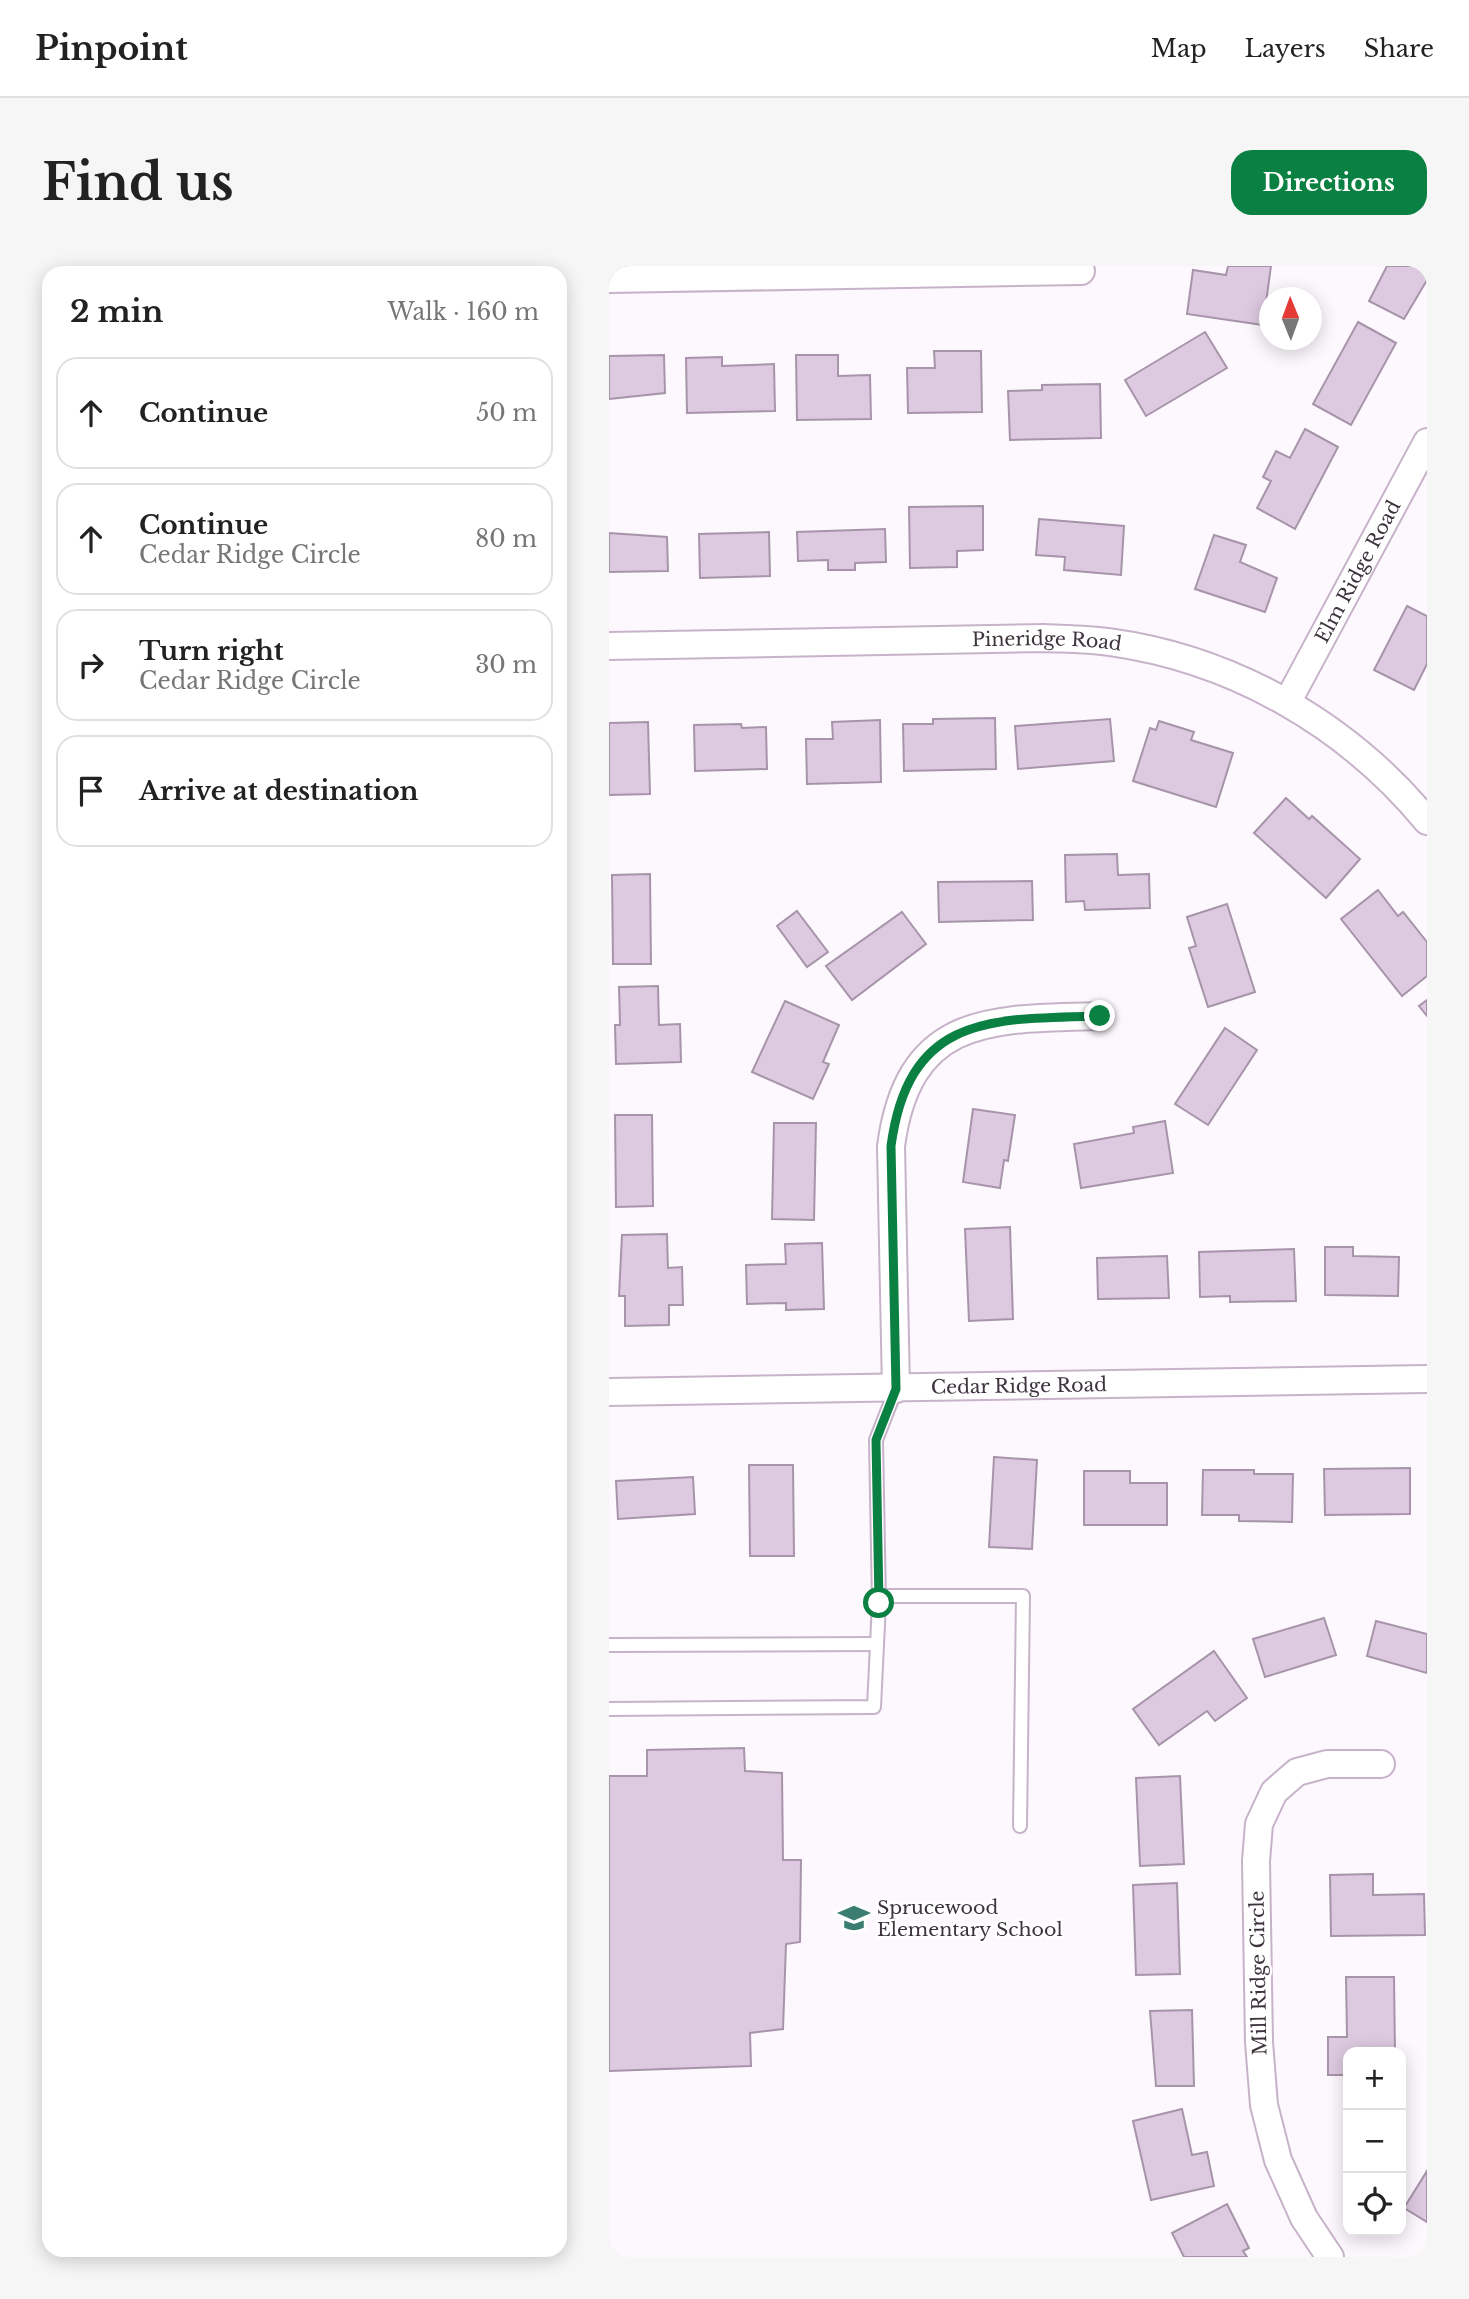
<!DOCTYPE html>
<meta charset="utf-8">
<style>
:root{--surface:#fff;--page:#f6f6f6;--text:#222;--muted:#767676;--line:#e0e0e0;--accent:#0b8043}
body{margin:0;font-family:"Libre Baskerville",serif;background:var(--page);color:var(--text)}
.controls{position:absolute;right:21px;bottom:21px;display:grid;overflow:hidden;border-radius:14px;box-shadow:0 4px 18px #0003}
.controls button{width:63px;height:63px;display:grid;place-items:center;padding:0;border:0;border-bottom:2px solid var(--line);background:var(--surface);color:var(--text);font:35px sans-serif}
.compass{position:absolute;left:650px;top:21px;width:63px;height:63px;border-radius:50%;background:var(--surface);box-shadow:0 4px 18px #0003;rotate:359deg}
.stop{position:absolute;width:21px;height:21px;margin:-16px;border:5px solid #0b8043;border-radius:50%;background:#fff}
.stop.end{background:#0b8043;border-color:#fff;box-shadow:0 2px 7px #0008}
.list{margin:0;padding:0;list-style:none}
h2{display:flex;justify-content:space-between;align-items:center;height:91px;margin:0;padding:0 28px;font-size:30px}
h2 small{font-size:23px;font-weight:400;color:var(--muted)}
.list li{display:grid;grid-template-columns:46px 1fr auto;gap:21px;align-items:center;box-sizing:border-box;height:112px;margin:0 14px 14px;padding:0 14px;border:2px solid var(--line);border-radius:21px}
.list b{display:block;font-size:26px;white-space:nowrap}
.list p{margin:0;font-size:23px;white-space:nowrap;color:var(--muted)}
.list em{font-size:23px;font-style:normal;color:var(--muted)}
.icon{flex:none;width:38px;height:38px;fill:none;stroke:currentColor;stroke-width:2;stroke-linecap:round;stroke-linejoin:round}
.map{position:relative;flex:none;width:818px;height:1991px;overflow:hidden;border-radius:21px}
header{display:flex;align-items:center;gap:42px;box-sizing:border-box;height:98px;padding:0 35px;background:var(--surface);border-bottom:2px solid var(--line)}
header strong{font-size:33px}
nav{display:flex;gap:38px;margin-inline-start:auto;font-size:24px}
.intro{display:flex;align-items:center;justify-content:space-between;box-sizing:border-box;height:168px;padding:0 42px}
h1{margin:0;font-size:49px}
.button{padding:18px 32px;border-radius:21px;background:var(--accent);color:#fff;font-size:24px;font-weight:700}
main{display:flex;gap:42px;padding:0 42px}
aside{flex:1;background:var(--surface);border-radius:21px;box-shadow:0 4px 18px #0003}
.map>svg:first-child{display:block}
</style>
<header>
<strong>Pinpoint</strong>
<nav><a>Map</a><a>Layers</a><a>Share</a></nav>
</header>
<div class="intro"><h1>Find us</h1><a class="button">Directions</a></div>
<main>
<aside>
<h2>2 min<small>Walk · 160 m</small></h2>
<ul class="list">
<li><svg class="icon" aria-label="ahead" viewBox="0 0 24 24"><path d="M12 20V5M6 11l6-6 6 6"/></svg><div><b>Continue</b></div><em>50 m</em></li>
<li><svg class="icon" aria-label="ahead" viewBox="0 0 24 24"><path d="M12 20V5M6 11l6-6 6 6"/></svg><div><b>Continue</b><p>Cedar Ridge Circle</p></div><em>80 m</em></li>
<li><svg class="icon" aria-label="right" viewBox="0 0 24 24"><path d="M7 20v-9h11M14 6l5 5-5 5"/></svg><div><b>Turn right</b><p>Cedar Ridge Circle</p></div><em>30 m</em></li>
<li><svg class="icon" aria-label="arrive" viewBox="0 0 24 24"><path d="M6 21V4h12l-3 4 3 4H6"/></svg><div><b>Arrive at destination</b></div></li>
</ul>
</aside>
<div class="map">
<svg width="818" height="1991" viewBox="0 0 818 1991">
<rect width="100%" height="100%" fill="#fdf8fd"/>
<g fill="#ddc9e0" stroke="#a794aa" stroke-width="2">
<path d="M619 0H662L654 59 578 48 584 4 617 9Z"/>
<path d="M778 0H818V14L795 53 760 35Z"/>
<path d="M749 56 787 77 742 159 704 138Z"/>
<path d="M596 66 618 102 537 150 516 114Z"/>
<path d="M325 85H372L373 146 299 147 298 102H326Z"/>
<path d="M55 89 56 127 0 133V90Z"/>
<path d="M187 89H229V110L261 109 262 153 188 154Z"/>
<path d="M113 91V100L165 98 166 145 78 147 77 92Z"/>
<path d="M491 118 492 172 401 174 399 125 433 124V119Z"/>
<path d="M696 163 729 181 686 263 648 242 662 215 654 211 667 185 681 192Z"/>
<path d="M374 240V284L348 285V301L301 302 300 241Z"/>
<path d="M430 253 515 260 512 309 455 304 456 291 427 289Z"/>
<path d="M276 263 277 296 246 297V304H219V294L189 295 188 266Z"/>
<path d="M160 266 161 310 91 312 90 268Z"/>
<path d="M0 267 58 271 59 305 0 306Z"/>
<path d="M605 269 637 279 631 296 668 312 656 346 586 323Z"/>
<path d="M798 340 818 350V398L805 424 765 404Z"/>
<path d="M386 452 387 503 295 505 294 458H324V453Z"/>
<path d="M501 453 505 495 409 503 406 460Z"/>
<path d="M271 454 272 516 198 518 197 473H224L223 456Z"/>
<path d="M550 455 585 466 582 474 624 487 607 541 524 515 541 462 547 464Z"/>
<path d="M39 456 41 528 0 529V457Z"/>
<path d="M132 458 133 462 157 461 158 503 86 505 85 459Z"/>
<path d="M677 532 700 553 703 550 751 593 717 632 645 567Z"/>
<path d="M508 588 509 609 540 608 541 642 476 644 475 635 457 636 456 589Z"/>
<path d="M41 608 42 698H4L3 609Z"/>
<path d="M423 615 424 654 330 656 329 616Z"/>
<path d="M769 624 789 650 794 646 818 676V710L793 730 732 653Z"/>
<path d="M618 638 646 726 599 741 580 682 587 680 578 651Z"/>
<path d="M188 645 219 686 198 701 168 660Z"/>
<path d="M293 646 317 678 243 734 217 700Z"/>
<path d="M49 720 50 759 71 758 72 796 7 798 6 759H11L10 721Z"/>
<path d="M818 734V750L810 740Z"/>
<path d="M176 735 230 759 214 796 220 798 204 833 143 806Z"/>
<path d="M616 762 648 784 599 859 566 838Z"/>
<path d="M364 843 406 849 399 895 395 894 391 922 354 916Z"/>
<path d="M6 849H43L44 940 7 941Z"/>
<path d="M556 855 564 907 472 922 465 878 525 867 524 861Z"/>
<path d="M165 857H207L205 954 163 953Z"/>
<path d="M401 961 404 1053 360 1055 356 963Z"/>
<path d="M58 968 59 1002 73 1001 74 1039H60V1059L16 1060V1030H10L13 969Z"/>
<path d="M213 977 215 1043 177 1044V1037L138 1038 137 999 177 998 176 978Z"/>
<path d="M716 981H744V990L790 991 789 1030 716 1029Z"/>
<path d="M685 983 687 1035 621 1036V1030L591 1031 590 986Z"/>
<path d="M558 990 560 1032 489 1033 488 992Z"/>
<path d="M385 1191 428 1194 423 1283 380 1281Z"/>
<path d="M140 1199H184L185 1290H141Z"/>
<path d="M801 1202V1248L716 1249 715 1203Z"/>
<path d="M594 1204H645V1208H684L683 1256 630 1255V1249H593Z"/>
<path d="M475 1205H521V1217H558V1259H475Z"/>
<path d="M84 1211 86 1248 9 1253 7 1215Z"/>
<path d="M715 1352 727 1389 656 1411 644 1373Z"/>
<path d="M767 1355 818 1368V1407L758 1390Z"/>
<path d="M605 1385 638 1432 606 1455 598 1445 550 1479 524 1443Z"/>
<path d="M135 1482 136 1505 173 1507 174 1594H192L191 1676 177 1678 174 1763 141 1767 142 1800 0 1805V1510H38V1484Z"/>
<path d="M571 1510 575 1598 531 1600 527 1512Z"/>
<path d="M764 1608V1629L815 1628 816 1669 722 1670 721 1609Z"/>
<path d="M568 1617 571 1708 527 1709 524 1619Z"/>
<path d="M737 1711H785L786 1786H739V1809H719V1771H738Z"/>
<path d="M583 1744 585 1820H547L541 1745Z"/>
<path d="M573 1843 583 1889 598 1886 605 1920 542 1934 524 1855Z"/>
<path d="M818 1905V1956L795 1942Z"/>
<path d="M618 1938 640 1982 634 1985 638 1991H575L563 1967Z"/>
</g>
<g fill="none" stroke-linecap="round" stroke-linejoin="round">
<defs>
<g id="service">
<path d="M269 1330H414L411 1560"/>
<path d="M0 1379 268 1378"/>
<path d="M0 1443 265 1441 270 1337 267 1174 287 1123"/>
</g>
<g id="minor">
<path d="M0 13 472 5"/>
<path id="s1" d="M0 380 435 372C457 373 479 373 500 376 624 393 738 458 818 555"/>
<path id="s2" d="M679 435 818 176"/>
<path d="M287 1123 282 880C300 748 382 753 491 750"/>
<path id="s3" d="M0 1126 818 1113"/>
<path d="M721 1991 695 1952 669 1894 655 1839 650 1776 647 1595 650 1558 665 1526 688 1506 718 1498H772"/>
</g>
</defs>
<use href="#service" stroke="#c7b3c9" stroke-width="16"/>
<use href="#minor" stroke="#c7b3c9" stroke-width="30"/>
<use href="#service" stroke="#fff" stroke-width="12"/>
<use href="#minor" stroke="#fff" stroke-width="26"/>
</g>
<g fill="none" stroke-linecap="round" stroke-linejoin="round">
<path stroke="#0b8043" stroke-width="9" d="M270 1337 267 1174 287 1123 282 880C300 748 382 753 491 750"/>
</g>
<defs>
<symbol id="school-bare" viewBox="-9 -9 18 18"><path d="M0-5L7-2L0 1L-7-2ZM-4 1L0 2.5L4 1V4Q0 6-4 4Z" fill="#3b7e71" stroke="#fff" stroke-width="2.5" paint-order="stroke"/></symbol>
</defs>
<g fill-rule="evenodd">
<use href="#school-bare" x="223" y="1630" width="44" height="44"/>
</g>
<g text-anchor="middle" stroke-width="5" stroke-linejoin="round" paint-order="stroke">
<g font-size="19" fill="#3d343e" stroke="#fff">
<text dy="7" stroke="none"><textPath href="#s2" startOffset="147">Elm Ridge Road</textPath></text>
<text dy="7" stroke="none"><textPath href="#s1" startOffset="438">Pineridge Road</textPath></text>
<text dy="7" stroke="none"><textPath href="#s3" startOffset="410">Cedar Ridge Road</textPath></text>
<text transform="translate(649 1707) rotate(-91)" y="7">Mill Ridge Circle</text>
</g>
<g font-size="19" fill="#3d343e" stroke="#fff" text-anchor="start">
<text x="268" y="1648">Sprucewood<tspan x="268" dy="22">Elementary School</tspan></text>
</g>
</g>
</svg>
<div class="controls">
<button>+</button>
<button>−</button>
<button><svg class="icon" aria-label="locate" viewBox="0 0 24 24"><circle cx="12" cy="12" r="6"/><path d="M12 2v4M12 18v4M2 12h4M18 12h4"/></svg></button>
</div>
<svg class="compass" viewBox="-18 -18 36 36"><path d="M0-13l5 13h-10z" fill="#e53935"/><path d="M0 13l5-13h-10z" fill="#767676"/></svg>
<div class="stop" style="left:270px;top:1337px"></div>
<div class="stop end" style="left:491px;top:750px"></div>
</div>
</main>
